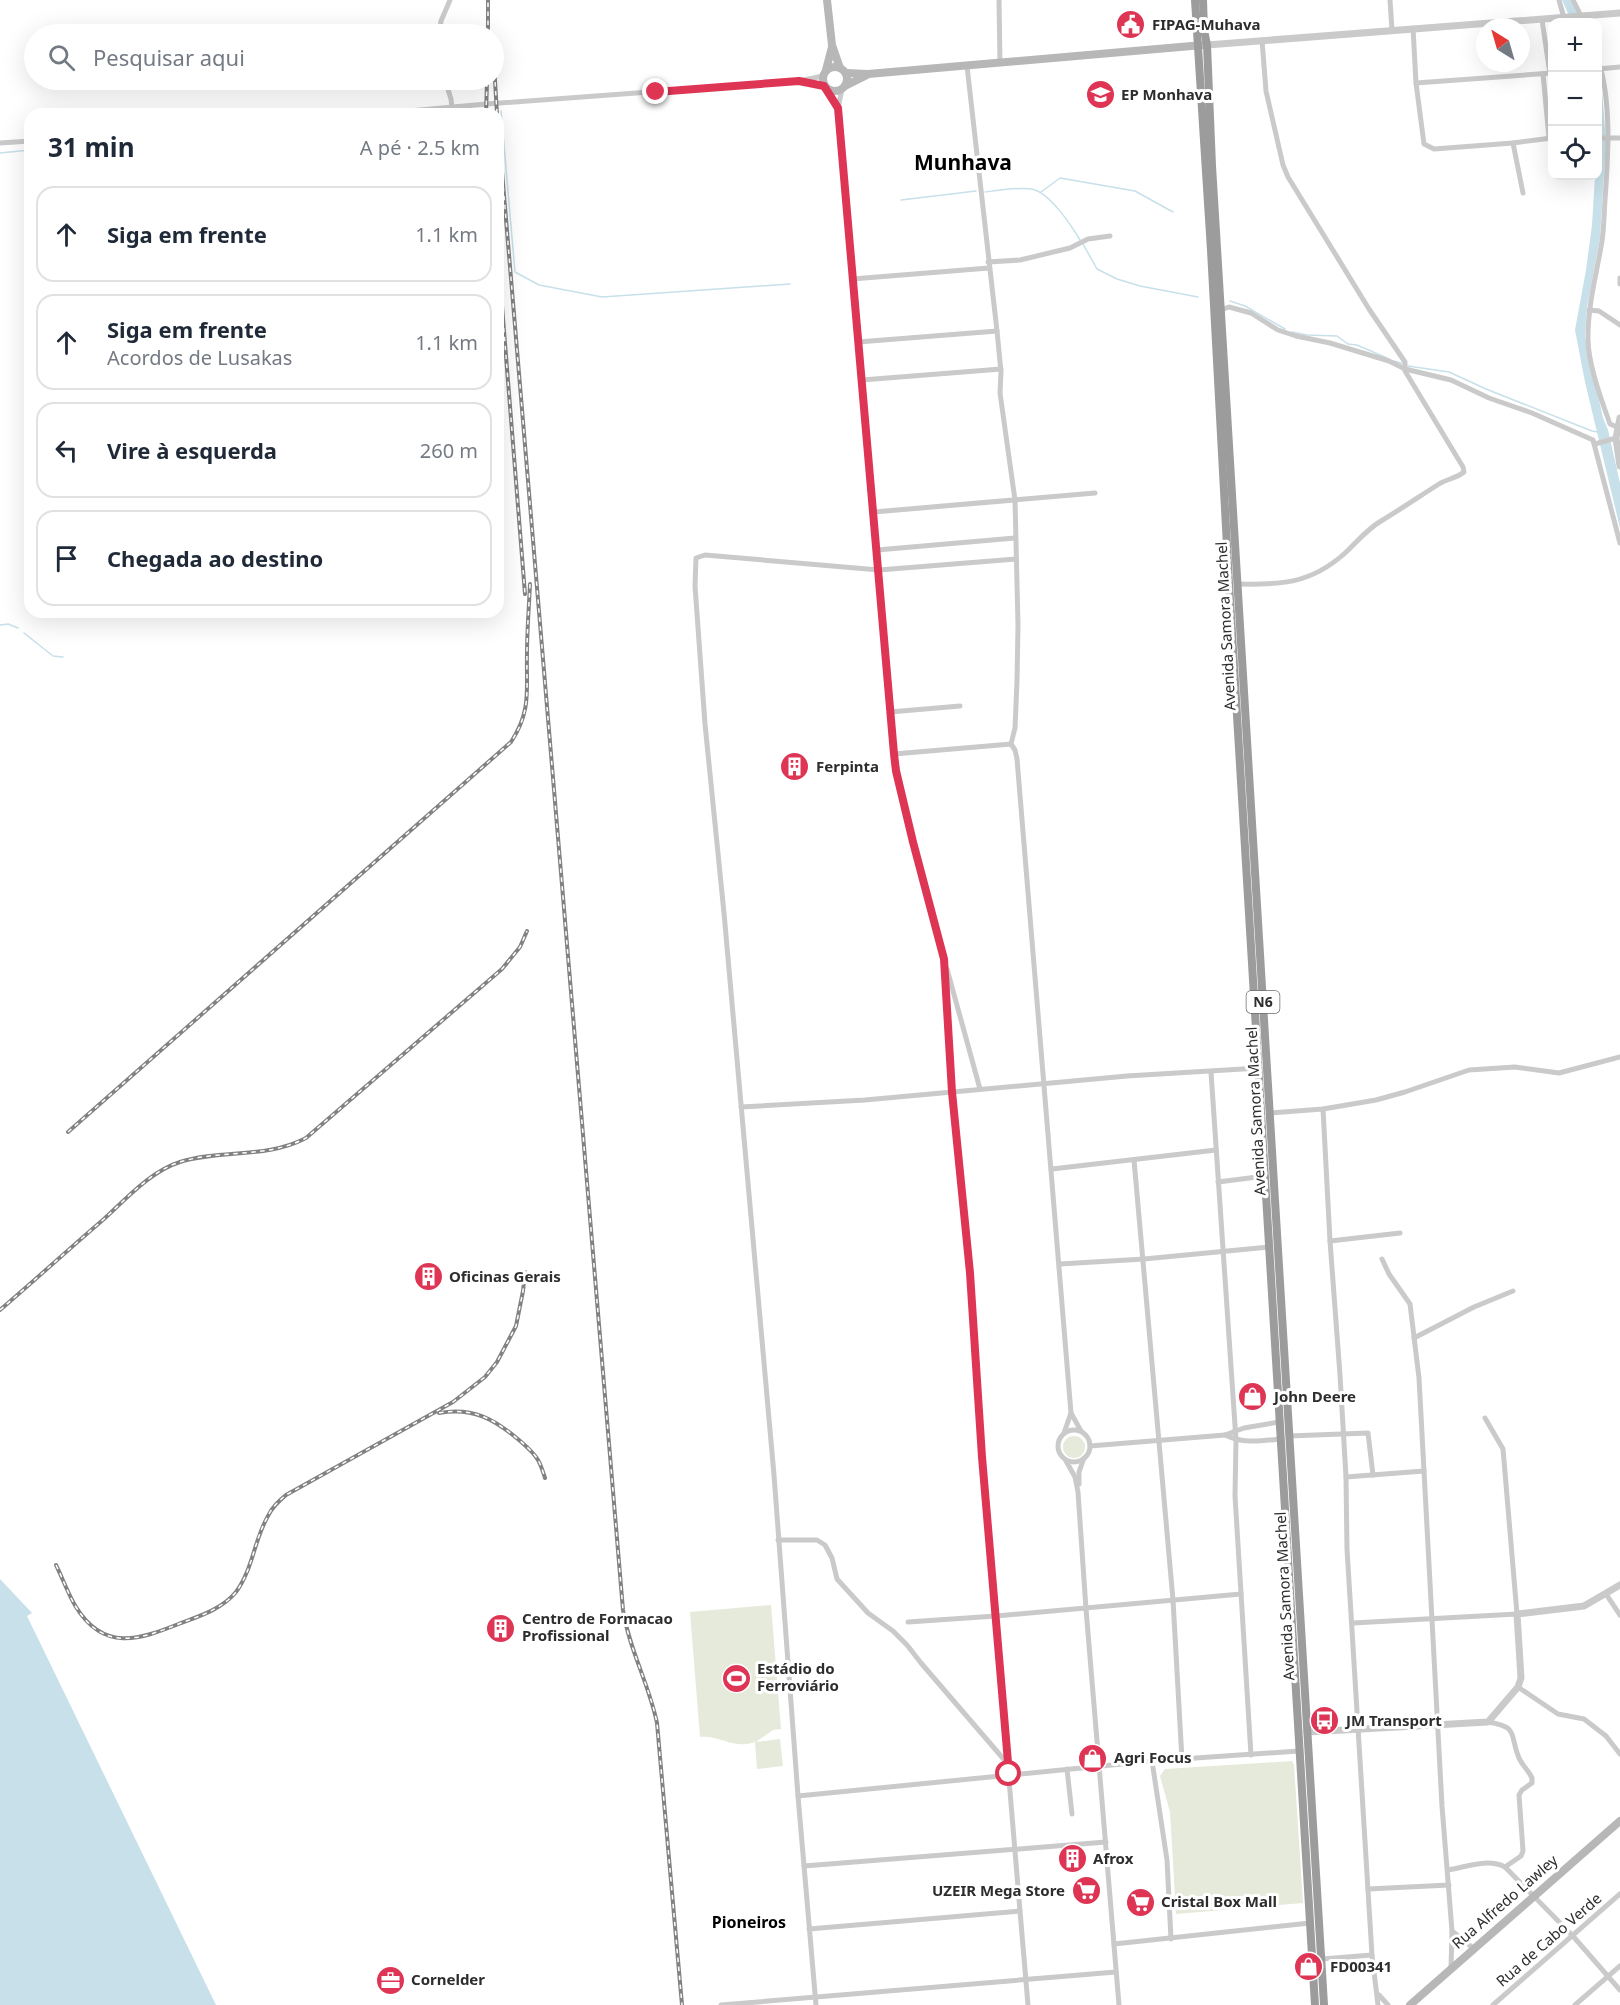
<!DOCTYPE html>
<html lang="pt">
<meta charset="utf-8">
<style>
:root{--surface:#fff;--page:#f2f2f3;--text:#1f2937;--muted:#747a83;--line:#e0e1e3}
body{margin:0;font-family:"Noto Sans",sans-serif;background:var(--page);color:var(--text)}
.controls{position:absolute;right:18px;top:18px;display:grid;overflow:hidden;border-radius:12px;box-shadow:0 6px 24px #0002}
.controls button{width:54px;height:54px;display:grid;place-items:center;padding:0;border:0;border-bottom:2px solid var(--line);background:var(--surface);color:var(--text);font:30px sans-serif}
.compass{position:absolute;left:1476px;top:18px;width:54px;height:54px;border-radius:50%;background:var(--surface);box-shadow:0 6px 24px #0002;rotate:323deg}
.stop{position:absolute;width:18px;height:18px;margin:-14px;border:4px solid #de3555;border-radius:50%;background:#fff}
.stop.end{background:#de3555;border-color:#fff;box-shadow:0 2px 6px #0008}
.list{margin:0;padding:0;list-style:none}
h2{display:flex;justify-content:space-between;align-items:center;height:78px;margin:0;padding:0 24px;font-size:26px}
h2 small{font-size:20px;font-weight:400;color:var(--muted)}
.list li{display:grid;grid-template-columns:39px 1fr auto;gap:18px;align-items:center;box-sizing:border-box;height:96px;margin:0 12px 12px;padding:0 12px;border:2px solid var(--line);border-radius:18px}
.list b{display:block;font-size:22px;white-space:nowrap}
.list p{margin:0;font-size:20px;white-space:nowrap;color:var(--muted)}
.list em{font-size:20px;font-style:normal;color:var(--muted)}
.icon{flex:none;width:33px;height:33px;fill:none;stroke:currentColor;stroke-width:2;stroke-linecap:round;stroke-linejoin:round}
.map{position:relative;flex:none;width:1620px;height:2005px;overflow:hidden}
.search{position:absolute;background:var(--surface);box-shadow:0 6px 24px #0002;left:24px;top:24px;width:480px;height:66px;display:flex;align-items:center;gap:15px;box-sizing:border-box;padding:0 21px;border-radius:33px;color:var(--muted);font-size:22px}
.panel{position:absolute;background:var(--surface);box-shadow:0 6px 24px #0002;left:24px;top:108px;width:480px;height:510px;border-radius:18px}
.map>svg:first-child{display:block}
</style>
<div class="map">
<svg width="1620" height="2005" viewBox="0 0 1620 2005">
<rect width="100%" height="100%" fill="#fff"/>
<g fill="#e5eada">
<circle cx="1074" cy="1447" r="11"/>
<path d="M771 1605 781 1729 773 1730 756 1742 780 1739 783 1766 757 1769 755 1742C733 1750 721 1735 700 1737L690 1612Z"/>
<path d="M1292 1761 1294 1765 1303 1903 1176 1914 1170 1812 1160 1776 1165 1769Z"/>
</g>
<g fill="#c7e0e9">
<path d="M1562 0H1571L1581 22H1572Z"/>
<path d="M1598 67 1601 80 1606 142 1600 238 1587 307 1585 337 1603 418 1608 430 1620 483V528L1585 382 1575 330 1586 270 1592 225 1595 176H1598Z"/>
<path d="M0 1579 32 1613 27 1616 216 2005H0Z"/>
</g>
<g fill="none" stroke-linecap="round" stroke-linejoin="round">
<g stroke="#c7e0e9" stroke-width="1.5">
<path d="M501 111 515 272 539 285 602 297 790 284"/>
<path d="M474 114 483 113"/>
<path d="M0 153 30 150"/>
<path d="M985 192C999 190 1018 187 1032 189 1050 193 1071 225 1080 240"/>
<path d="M1041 192 1060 178 1135 191 1173 212"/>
<path d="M901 200 976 191"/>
<path d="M1083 244 1097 269 1117 279 1140 286 1198 297"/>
<path d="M1230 301 1245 306 1285 329"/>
<path d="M1292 332 1307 335 1337 336 1348 344 1357 345 1387 358"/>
<path d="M1394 361 1404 364"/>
<path d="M1408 366 1449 372 1486 389 1592 431 1598 432"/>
<path d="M0 625 8 624 18 628"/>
<path d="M24 633 53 656 63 657"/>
</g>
<g stroke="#cacaca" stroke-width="5">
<path d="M999 0 1000 63"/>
<path d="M1390 0 1392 30"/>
<path d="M1559 0 1564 18"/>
<path d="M1573 0 1584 22"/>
<path d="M1542 20 1550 74"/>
<path d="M1413 28 1416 83 1424 144 1434 149 1513 143 1552 138"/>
<path d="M439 34 441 21 450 0"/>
<path d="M1598 60C1612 100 1608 158 1605 200 1604 214 1604 228 1602 241 1597 272 1588 304 1588 336 1587 361 1601 399 1610 424L1617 427"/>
<path d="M967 66 997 331 1001 372 1000 393 1015 500 1018 625 1017 681 1015 728 1011 744 1015 750 1017 759 1071 1413 1081 1431"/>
<path d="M1598 69 1620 67"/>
<path d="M1543 74 1549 138"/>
<path d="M445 80 451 99 452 108"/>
<path d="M804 82 824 86"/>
<path d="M1416 83 1552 73"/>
<path d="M828 89 838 108"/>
<path d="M842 89 838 108 894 754 913 842 944 960"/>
<path d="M376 114 486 104 799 81 823 76"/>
<path d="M1598 138H1620"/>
<path d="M0 143 30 141"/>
<path d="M1513 143 1523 193"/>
<path d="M988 262 1020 260 1070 248 1088 239 1110 236"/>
<path d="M1620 278V284"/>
<path d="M852 279 989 268"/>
<path d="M1221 310 1229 307 1251 313 1278 330 1296 336 1330 343 1389 361 1405 369 1451 380 1489 398 1532 413 1593 440 1620 543"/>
<path d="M1589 310 1599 311 1620 325"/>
<path d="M858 342 997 331"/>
<path d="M862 380 1001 369"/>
<path d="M1595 444 1616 438"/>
<path d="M874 512 1095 493"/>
<path d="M877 550 1015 538"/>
<path d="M1237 584C1280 585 1310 584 1344 554 1356 543 1366 530 1381 521 1401 509 1420 496 1439 484 1447 479 1457 478 1464 472L1463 467 1405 371V362L1369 309 1288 177 1283 165 1266 91 1262 40"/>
<path d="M890 712 960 706"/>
<path d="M894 754 1011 744"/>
<path d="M947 969 980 1089"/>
<path d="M1211 1072 1236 1440 1235 1496 1251 1755"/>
<path d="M741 1107 865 1100 1127 1076 1259 1068"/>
<path d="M1323 1109 1330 1241 1340 1375 1346 1477 1347 1549 1372 1955 1378 2005"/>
<path d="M1269 1113 1323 1109 1376 1100 1405 1092 1469 1070 1515 1067 1559 1073 1620 1057"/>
<path d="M1134 1160 1173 1600 1182 1760"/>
<path d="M1052 1169 1216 1150"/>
<path d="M1218 1182 1265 1176"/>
<path d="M1330 1241 1400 1233"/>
<path d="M1382 1259 1389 1274 1410 1304 1419 1378 1442 1806 1452 1931 1451 1967"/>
<path d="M1060 1264 1144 1259 1269 1247"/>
<path d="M1414 1338 1474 1307 1513 1291"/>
<circle cx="1074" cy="1446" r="16"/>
<path d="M1064 1433 1071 1413"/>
<path d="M1225 1435C1244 1444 1260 1441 1280 1439"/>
<path d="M1289 1436 1368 1433 1373 1475"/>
<path d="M1090 1446 1225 1435 1244 1428 1279 1422"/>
<path d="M1066 1461 1075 1477 1078 1492 1086 1609 1119 2005"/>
<path d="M1346 1477 1424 1471"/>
<path d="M1079 1484V1472L1084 1458"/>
<path d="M778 1540H817L825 1545 832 1558 837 1579 868 1613 893 1631 907 1645 921 1663 1007 1763"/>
<path d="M1606 1594 1620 1615"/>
<path d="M908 1622 996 1616 1241 1594"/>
<path d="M1353 1623 1517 1614 1503 1449 1485 1418"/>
<path d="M1518 1687 1558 1714 1584 1719 1606 1736 1620 1754"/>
<path d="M1488 1722C1520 1727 1509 1735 1519 1758 1522 1765 1529 1771 1532 1778V1783L1522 1790 1519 1795 1523 1851 1521 1856 1505 1867"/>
<path d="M1152 1761 1167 1860 1171 1939"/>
<path d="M1067 1769 1072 1814"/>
<path d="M798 1796 1152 1761 1299 1751"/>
<path d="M804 1866 1106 1842"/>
<path d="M1448 1870C1466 1867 1488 1858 1505 1867L1572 1935 1620 1990"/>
<path d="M1368 1889 1449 1885"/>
<path d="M1020 1911 1028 2005"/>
<path d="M809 1929 1020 1911 982 1457 970 1273 952 1092 944 959"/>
<path d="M1452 1931 1473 1948"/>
<path d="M1114 1944 1310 1923"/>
<path d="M1322 1959 1372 1955"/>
<path d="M1379 1995 1388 2005"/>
<path d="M721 2005 1116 1972"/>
<path d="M816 2005 798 1796 774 1475 724 913 705 724 695 586 696 558 705 555 879 570 1016 559"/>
<path d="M1493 2005 1620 1894"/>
<path d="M1575 2005 1620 1966"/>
</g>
<g stroke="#cacaca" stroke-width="7">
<path d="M1207 45 1620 13"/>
<path d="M1620 418 1616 438 1620 466"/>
<path d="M1307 1732 1488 1722 1518 1687 1521 1678 1517 1614 1584 1606 1620 1585"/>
</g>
<g stroke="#b7b7b7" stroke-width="8">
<path d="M827 0 832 45 840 68"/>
<circle cx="835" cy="79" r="12"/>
<path d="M826 70 832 47"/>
<path d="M846 73 868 74 1203 45"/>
<path d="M845 86 867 75"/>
<path d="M1410 2005 1620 1821"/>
</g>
<g stroke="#9c9c9c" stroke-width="8">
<path d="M1195 0 1211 250 1229 583 1315 2005"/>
<path d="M1203 0 1204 30 1207 45 1212 166 1324 2005"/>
</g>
<defs>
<g id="rail">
<path d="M488 34V0"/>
<path d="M494 64 497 114"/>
<path d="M486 114 487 81"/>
<path d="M498 124 623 1610C629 1649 649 1684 657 1723L682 2005"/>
<path d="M498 256 525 594"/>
<path d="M68 1132 511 742C532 710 526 689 527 653 527 630 529 607 530 584"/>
<path d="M0 1310C35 1280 69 1249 104 1219 126 1199 151 1171 180 1162 222 1149 266 1159 306 1138L502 969 520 947 527 931"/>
<path d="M439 1413C473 1407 494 1419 519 1440 526 1446 534 1453 538 1460 541 1465 543 1472 545 1478"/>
<path d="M56 1565C63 1579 68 1594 76 1607 104 1652 139 1640 181 1623 200 1616 222 1609 236 1592 253 1569 254 1540 268 1516 272 1507 279 1501 286 1495L453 1402 485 1377 497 1362 516 1326 523 1291 525 1272"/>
</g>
</defs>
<use href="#rail" stroke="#828282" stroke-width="4"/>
<use href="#rail" stroke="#fff" stroke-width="1.5" stroke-dasharray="4.5" stroke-linecap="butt"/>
</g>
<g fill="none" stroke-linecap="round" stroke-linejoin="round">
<path stroke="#de3555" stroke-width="8" d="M656 92 799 81 824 86 838 108 894 754 896 771 913 842 944 959 952 1092 970 1273 982 1457 1009 1774"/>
</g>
<defs>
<symbol id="civic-disc" viewBox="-11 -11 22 22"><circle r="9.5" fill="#de3555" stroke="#fff"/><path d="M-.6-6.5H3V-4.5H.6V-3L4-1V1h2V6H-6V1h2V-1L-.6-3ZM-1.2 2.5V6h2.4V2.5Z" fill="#fff"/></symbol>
<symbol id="school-disc" viewBox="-11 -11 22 22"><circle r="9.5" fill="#de3555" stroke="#fff"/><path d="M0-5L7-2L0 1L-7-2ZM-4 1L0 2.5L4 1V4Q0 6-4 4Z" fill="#fff"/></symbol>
<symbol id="building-disc" viewBox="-11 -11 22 22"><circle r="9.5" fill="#de3555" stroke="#fff"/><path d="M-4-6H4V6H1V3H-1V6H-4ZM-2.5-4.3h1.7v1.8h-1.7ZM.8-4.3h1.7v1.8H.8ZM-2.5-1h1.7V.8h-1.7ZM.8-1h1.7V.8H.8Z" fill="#fff"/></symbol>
<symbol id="shop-disc" viewBox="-11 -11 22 22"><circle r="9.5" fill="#de3555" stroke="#fff"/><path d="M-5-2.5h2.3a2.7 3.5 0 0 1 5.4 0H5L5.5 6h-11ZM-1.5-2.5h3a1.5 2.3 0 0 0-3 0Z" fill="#fff"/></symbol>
<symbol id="stadium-disc" viewBox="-11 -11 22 22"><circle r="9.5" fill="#de3555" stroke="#fff"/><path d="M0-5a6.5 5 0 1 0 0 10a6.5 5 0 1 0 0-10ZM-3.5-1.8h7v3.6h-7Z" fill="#fff"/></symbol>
<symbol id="bus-disc" viewBox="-11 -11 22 22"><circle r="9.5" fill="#de3555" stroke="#fff"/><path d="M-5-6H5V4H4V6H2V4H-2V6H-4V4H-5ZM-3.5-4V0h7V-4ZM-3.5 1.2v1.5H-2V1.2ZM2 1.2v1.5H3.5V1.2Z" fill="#fff"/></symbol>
<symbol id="supermarket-disc" viewBox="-11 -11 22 22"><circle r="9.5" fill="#de3555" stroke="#fff"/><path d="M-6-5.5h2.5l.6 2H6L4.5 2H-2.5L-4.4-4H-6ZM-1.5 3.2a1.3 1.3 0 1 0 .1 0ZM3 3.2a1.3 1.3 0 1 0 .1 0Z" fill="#fff"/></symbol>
<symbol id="office-disc" viewBox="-11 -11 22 22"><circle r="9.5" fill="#de3555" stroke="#fff"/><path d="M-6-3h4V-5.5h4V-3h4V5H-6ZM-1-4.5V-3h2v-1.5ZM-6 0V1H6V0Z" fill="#fff"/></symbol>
</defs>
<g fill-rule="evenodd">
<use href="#civic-disc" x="1114" y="8" width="33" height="33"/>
<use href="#school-disc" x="1084" y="78" width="33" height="33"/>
<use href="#building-disc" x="778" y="750" width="33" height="33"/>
<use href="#building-disc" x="412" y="1260" width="33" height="33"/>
<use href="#shop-disc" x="1236" y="1380" width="33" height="33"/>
<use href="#building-disc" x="484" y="1612" width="33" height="33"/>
<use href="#stadium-disc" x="720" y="1662" width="33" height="33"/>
<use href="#bus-disc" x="1308" y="1704" width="33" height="33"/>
<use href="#shop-disc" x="1076" y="1742" width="33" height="33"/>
<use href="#building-disc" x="1056" y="1842" width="33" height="33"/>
<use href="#supermarket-disc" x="1070" y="1874" width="33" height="33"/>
<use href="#supermarket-disc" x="1124" y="1886" width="33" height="33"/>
<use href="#shop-disc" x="1292" y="1950" width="33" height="33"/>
<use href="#office-disc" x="374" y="1964" width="33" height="33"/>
</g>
<g text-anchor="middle" stroke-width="6" stroke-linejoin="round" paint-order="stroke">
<rect fill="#fff" stroke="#6c6c6c" stroke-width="1.5" x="1246.5" y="991" width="33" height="22" rx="4.5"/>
<g font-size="14" font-weight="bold" fill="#2d2d2d">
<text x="1263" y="1007">N6</text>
</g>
<g font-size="15" font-weight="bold" fill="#2d2d2d" stroke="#fff" text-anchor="start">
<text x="1152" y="30">FIPAG-Muhava</text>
<text x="1121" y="100">EP Monhava</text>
<text x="816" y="772">Ferpinta</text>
<text x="449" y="1282">Oficinas Gerais</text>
<text x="1274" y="1402">John Deere</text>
<text x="522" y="1624">Centro de Formacao<tspan x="522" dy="17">Profissional</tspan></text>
<text x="757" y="1674">Estádio do<tspan x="757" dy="17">Ferroviário</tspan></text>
<text x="1346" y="1726">JM Transport</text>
<text x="1114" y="1763">Agri Focus</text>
<text x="1093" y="1864">Afrox</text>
<text x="1065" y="1896" text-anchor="end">UZEIR Mega Store</text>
<text x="1161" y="1907">Cristal Box Mall</text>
<text x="1330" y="1972">FD00341</text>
<text x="411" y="1985">Cornelder</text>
</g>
<g font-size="15" fill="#2d2d2d" stroke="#fff">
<text transform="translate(1226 626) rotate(-93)" y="5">Avenida Samora Machel</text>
<text transform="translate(1256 1111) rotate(-93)" y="5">Avenida Samora Machel</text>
<text transform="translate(1285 1596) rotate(-93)" y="5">Avenida Samora Machel</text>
<text transform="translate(1505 1902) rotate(-41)" y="5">Rua Alfredo Lawley</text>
<text transform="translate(1549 1940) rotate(-41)" y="5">Rua de Cabo Verde</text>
</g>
<g font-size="16" font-weight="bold" fill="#000" stroke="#fff">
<text x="749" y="1928">Pioneiros</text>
</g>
<g font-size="21" font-weight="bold" fill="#000" stroke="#fff">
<text x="963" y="170">Munhava</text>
</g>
</g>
</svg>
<div class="controls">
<button>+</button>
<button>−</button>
<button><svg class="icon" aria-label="locate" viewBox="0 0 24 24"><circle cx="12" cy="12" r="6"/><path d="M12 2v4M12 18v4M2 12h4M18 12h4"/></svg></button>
</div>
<svg class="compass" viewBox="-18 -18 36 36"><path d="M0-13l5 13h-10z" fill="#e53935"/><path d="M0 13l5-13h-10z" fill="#747a83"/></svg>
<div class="stop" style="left:1009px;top:1774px"></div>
<div class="stop end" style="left:656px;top:92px"></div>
<div class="search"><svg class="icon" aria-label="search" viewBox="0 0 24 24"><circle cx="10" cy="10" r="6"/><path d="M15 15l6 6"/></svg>Pesquisar aqui</div>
<section class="panel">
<h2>31 min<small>A pé · 2.5 km</small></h2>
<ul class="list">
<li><svg class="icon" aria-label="ahead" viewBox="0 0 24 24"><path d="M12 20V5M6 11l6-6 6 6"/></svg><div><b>Siga em frente</b></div><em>1.1 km</em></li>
<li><svg class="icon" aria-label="ahead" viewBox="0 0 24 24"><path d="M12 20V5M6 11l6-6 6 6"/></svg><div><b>Siga em frente</b><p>Acordos de Lusakas</p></div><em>1.1 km</em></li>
<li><svg class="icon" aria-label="left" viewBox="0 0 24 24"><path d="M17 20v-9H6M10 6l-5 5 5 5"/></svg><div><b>Vire à esquerda</b></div><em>260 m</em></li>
<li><svg class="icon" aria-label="arrive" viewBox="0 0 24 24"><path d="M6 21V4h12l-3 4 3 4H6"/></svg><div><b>Chegada ao destino</b></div></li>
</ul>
</section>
</div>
